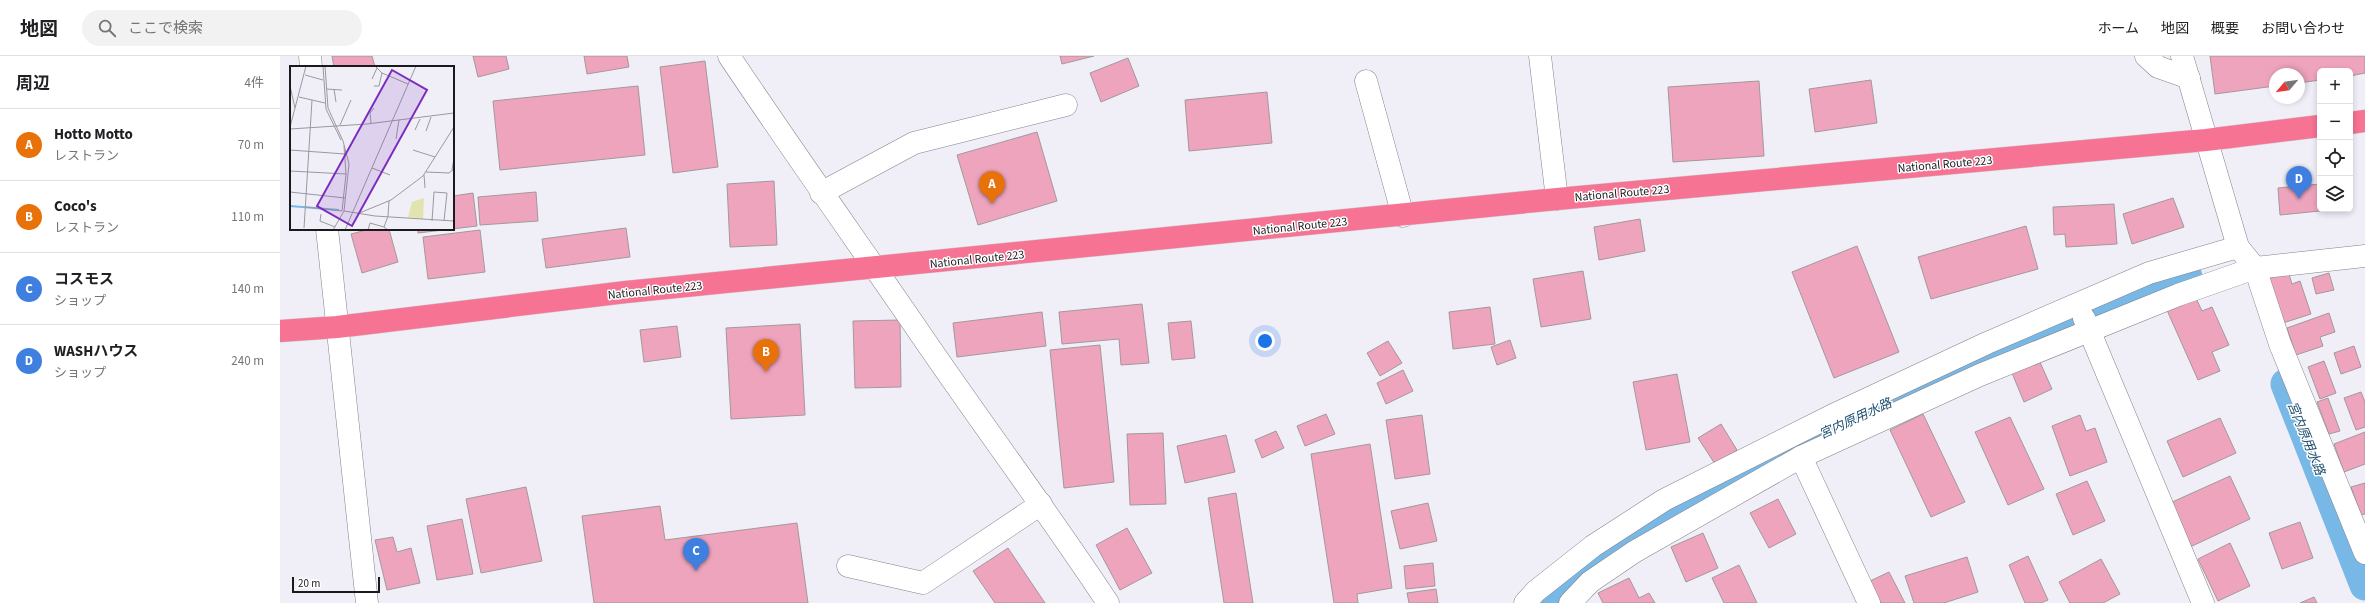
<!DOCTYPE html>
<html lang="ja">
<meta charset="utf-8">
<style>
:root{--surface:#fff;--page:#f2f2f2;--text:#202124;--muted:#757577;--line:#e0e0e0;--accent:#8b35a2}
body{margin:0;font-family:"Source Sans 3","Noto Sans JP",sans-serif;background:var(--page);color:var(--text)}
.controls{position:absolute;right:12px;top:12px;display:grid;overflow:hidden;border-radius:6px;box-shadow:0 2px 6px #0003}
.controls button{width:36px;height:36px;display:grid;place-items:center;padding:0;border:0;border-bottom:1px solid var(--line);background:var(--surface);color:var(--text);font:20px sans-serif}
.compass{position:absolute;left:1989px;top:12px;width:36px;height:36px;border-radius:50%;background:var(--surface);box-shadow:0 2px 6px #0003;rotate:241deg}
.scale{position:absolute;left:12px;bottom:10px;width:88px;box-sizing:border-box;padding-left:4px;border:2px solid #1a191c;border-top:0;font-size:11px;line-height:14px;white-space:nowrap;color:#1a191c;-webkit-text-stroke:3px #fff;paint-order:stroke}
.you{position:absolute;left:985px;top:285px;width:14px;height:14px;margin:-10px;border:3px solid #fff;border-radius:50%;background:#1a73e8;box-shadow:0 0 0 6px #1a73e833}
.badge{display:grid;place-items:center;width:26px;height:26px;border-radius:50%;background:var(--accent);color:#fff;font-size:13px;font-weight:700}
.pin{position:absolute;translate:-50% -33px;filter:drop-shadow(0 1px 2px #0008)}
.pin::after{content:'';position:absolute;top:21px;width:14px;height:12px;background:inherit;clip-path:polygon(0 0,100% 0,50% 100%)}
.list{margin:0;padding:0;list-style:none}
h2{display:flex;justify-content:space-between;align-items:center;height:52px;margin:0;padding:0 16px;font-size:17px}
h2 small{font-size:13px;font-weight:400;color:var(--muted)}
.list li{display:grid;grid-template-columns:26px 1fr auto;gap:12px;align-items:center;box-sizing:border-box;height:72px;padding:0 16px;border-top:1px solid var(--line)}
.list b{display:block;font-size:15px;white-space:nowrap}
.list p{margin:0;font-size:13px;white-space:nowrap;color:var(--muted)}
.list em{font-size:13px;font-style:normal;color:var(--muted)}
.icon{flex:none;width:22px;height:22px;fill:none;stroke:currentColor;stroke-width:2;stroke-linecap:round;stroke-linejoin:round}
.map{position:relative;flex:none;width:2085px;height:547px;overflow:hidden}
header{display:flex;align-items:center;gap:24px;box-sizing:border-box;height:56px;padding:0 20px;background:var(--surface);border-bottom:1px solid var(--line)}
header strong{font-size:19px}
nav{display:flex;gap:22px;margin-inline-start:auto;font-size:14px}
.search{width:280px;height:36px;background:var(--page);display:flex;align-items:center;gap:10px;box-sizing:border-box;padding:0 14px;border-radius:22px;color:var(--muted);font-size:15px}
main{display:flex}
aside{flex:1;background:var(--surface)}
.map>svg:first-child{display:block}
</style>
<header>
<strong>地図</strong>
<div class="search"><svg class="icon" aria-label="search" viewBox="0 0 24 24"><circle cx="10" cy="10" r="6"/><path d="M15 15l6 6"/></svg>ここで検索</div>
<nav><a>ホーム</a><a>地図</a><a>概要</a><a>お問い合わせ</a></nav>
</header>
<main>
<aside>
<h2>周辺<small>4件</small></h2>
<ul class="list">
<li><span class="badge" style="background:#e8710a">A</span><div><b>Hotto Motto</b><p>レストラン</p></div><em>70 m</em></li>
<li><span class="badge" style="background:#e8710a">B</span><div><b>Coco's</b><p>レストラン</p></div><em>110 m</em></li>
<li><span class="badge" style="background:#3f7fe0">C</span><div><b>コスモス</b><p>ショップ</p></div><em>140 m</em></li>
<li><span class="badge" style="background:#3f7fe0">D</span><div><b>WASHハウス</b><p>ショップ</p></div><em>240 m</em></li>
</ul>
</aside>
<div class="map">
<svg width="2085" height="547" viewBox="0 0 2085 547">
<rect width="100%" height="100%" fill="#f0eef7"/>
<g fill="none" stroke-linecap="round" stroke-linejoin="round">
<g stroke="#78b8e7" stroke-width="31">
<path d="M2006 328 2085 529"/>
<path d="M1266 547 1298 516 1346 479 1475 411 1561 368 1675 316 1775 272 1907 221"/>
</g>
</g>
<g fill="#efa4bd" stroke="#a3989b">
<path d="M52 0H92L95 11H54Z"/>
<path d="M193 0H226L229 13 198 21Z"/>
<path d="M304 0H347L349 11 307 18Z"/>
<path d="M780 0H814L782 8Z"/>
<path d="M1930 0H2085V17L2070 20V15H2040V24L2019 27V18H1995V30L1935 38Z"/>
<path d="M848 2 859 30 821 46 810 17Z"/>
<path d="M425 5 438 111 393 117 380 11Z"/>
<path d="M1591 24 1597 67 1535 76 1529 33Z"/>
<path d="M1479 25 1484 100 1393 106 1388 31Z"/>
<path d="M358 30 365 99 220 114 213 45Z"/>
<path d="M987 36 992 87 909 95 905 44Z"/>
<path d="M757 76 777 145 698 169 677 99Z"/>
<path d="M494 125 497 189 450 191 447 128Z"/>
<path d="M2040 128V153H2059L2000 159 1998 132Z"/>
<path d="M256 136 258 165 200 169 198 141Z"/>
<path d="M193 137 197 170 138 177V173H173V140Z"/>
<path d="M1893 142 1904 171 1852 188 1843 158Z"/>
<path d="M1834 148 1837 188 1786 191 1785 178 1774 179 1773 151Z"/>
<path d="M1360 163 1365 195 1319 204 1314 171Z"/>
<path d="M1746 170 1758 213 1651 243 1638 201Z"/>
<path d="M346 172 350 201 266 212 262 183Z"/>
<path d="M90 173H109L118 206 82 217 71 178Z"/>
<path d="M200 174 205 216 148 223 143 181Z"/>
<path d="M1577 190 1619 296 1554 322 1512 216Z"/>
<path d="M1303 215 1311 263 1261 271 1253 223Z"/>
<path d="M2008 215 2012 228 2020 225 2031 258 2003 267 1989 221Z"/>
<path d="M2049 217 2054 234 2036 238 2032 222Z"/>
<path d="M1915 240 1922 255 1932 251 1949 289 1932 296 1940 315 1918 324 1886 252Z"/>
<path d="M862 248 869 307 841 309 839 283 782 288 779 256Z"/>
<path d="M1210 251 1215 288 1173 293 1169 256Z"/>
<path d="M762 256 766 290 677 301 673 267Z"/>
<path d="M2049 257 2055 276 2040 281 2043 290 2016 299 2007 272Z"/>
<path d="M620 264 621 331 575 332 573 265Z"/>
<path d="M911 265 915 302 892 304 888 267Z"/>
<path d="M520 268 525 359 451 363 446 272Z"/>
<path d="M397 270 401 301 364 306 360 274Z"/>
<path d="M1230 284 1236 302 1217 309 1211 291Z"/>
<path d="M1108 285 1122 307 1100 320 1087 297Z"/>
<path d="M820 289 834 426 784 432 770 294Z"/>
<path d="M2074 290 2081 311 2061 318 2054 297Z"/>
<path d="M1759 304 1772 333 1744 346 1732 317Z"/>
<path d="M2044 305 2056 337 2040 343 2028 311Z"/>
<path d="M1123 314 1133 335 1106 348 1097 327Z"/>
<path d="M1397 318 1410 386 1366 394 1353 326Z"/>
<path d="M2081 336 2085 346V371L2076 374 2064 342Z"/>
<path d="M2048 342 2060 375 2049 378 2037 346Z"/>
<path d="M1046 358 1055 378 1025 390 1017 370Z"/>
<path d="M1643 358 1685 446 1651 461 1610 374Z"/>
<path d="M1142 359 1150 418 1115 423 1106 364Z"/>
<path d="M1800 359 1806 375 1815 372 1827 406 1790 420 1772 370Z"/>
<path d="M1730 361 1764 433 1728 449 1695 376Z"/>
<path d="M1940 362 1956 397 1903 421 1887 385Z"/>
<path d="M1441 368 1457 394 1435 408 1418 382Z"/>
<path d="M996 375 1004 392 982 402 975 384Z"/>
<path d="M2085 376V408L2064 416 2054 388Z"/>
<path d="M883 377 886 448 850 449 847 378Z"/>
<path d="M946 379 955 416 905 427 897 390Z"/>
<path d="M1090 388 1112 532 1077 538 1078 547H1054L1031 398Z"/>
<path d="M1950 420 1970 463 1910 491 1890 447Z"/>
<path d="M1807 425 1825 465 1793 479 1776 438Z"/>
<path d="M2085 427V458L2081 459 2071 431Z"/>
<path d="M246 431 262 505 201 517 186 443Z"/>
<path d="M956 437 973 547H944L928 442Z"/>
<path d="M1498 443 1516 478 1489 492 1470 457Z"/>
<path d="M1148 447 1157 485 1120 493 1111 455Z"/>
<path d="M380 450 385 484 517 467 528 547H314L302 460Z"/>
<path d="M182 463 193 518 157 524 147 470Z"/>
<path d="M2020 466 2033 502 2002 513 1989 477Z"/>
<path d="M847 472 872 517 840 534 816 489Z"/>
<path d="M1423 477 1438 512 1406 526 1391 491Z"/>
<path d="M113 481 117 496 131 492 140 527 107 534 95 484Z"/>
<path d="M1950 487 1970 530 1938 545 1918 503Z"/>
<path d="M728 492 765 547H715L693 515Z"/>
<path d="M1748 500 1768 544 1761 547H1745L1729 509Z"/>
<path d="M1687 501 1698 536 1664 547H1634L1625 520Z"/>
<path d="M1821 503 1840 538 1823 547H1790L1779 526Z"/>
<path d="M1153 507 1155 530 1126 533 1124 510Z"/>
<path d="M1459 509 1477 547H1444L1432 522Z"/>
<path d="M1609 516 1625 547H1599L1588 526Z"/>
<path d="M1349 522 1359 542 1369 537 1375 547H1323L1318 537Z"/>
<path d="M1156 533 1158 547H1129L1127 537Z"/>
<path d="M2034 541 2037 547H2020Z"/>
</g>
<g fill="none" stroke-linecap="round" stroke-linejoin="round">
<defs>
<g id="minor">
<path d="M30 0 31 11"/>
<path d="M449 0C510 91 573 180 635 270 698 363 766 453 828 547"/>
<path d="M1260 0 1277 143"/>
<path d="M1866 0 1878 11 1909 22"/>
<path d="M1902 0 1958 191"/>
<path d="M1086 25 1123 160"/>
<path d="M541 137 634 87 786 49"/>
<path d="M47 173 87 547"/>
<path d="M1804 262 1923 547"/>
<path d="M1521 401 1589 547"/>
<path d="M568 510 643 527 761 448"/>
<path d="M1245 547 1256 535 1313 490 1384 444 1551 360 1707 287 1869 217 1958 191 1975 212 2000 288 2085 497"/>
<path d="M1290 547 1310 526 1354 496 1521 401 1700 319 1898 239 1975 212 2085 200"/>
</g>
<g id="highway">
<path d="M2070 67 2085 65"/>
<path d="M0 275 57 271 346 236 1277 143 1926 84 2040 70"/>
</g>
</defs>
<use href="#minor" stroke="#84828b" stroke-width="23"/>
<use href="#highway" stroke="#cdcccd" stroke-width="23"/>
<use href="#minor" stroke="#fff" stroke-width="22"/>
<use href="#highway" stroke="#f77393" stroke-width="22"/>
</g>
<g text-anchor="middle" stroke-width="3" stroke-linejoin="round" paint-order="stroke">
<g font-size="12" fill="#1a191c" stroke="#fff">
<text transform="translate(1665 108) rotate(-5)" y="4">National Route 223</text>
<text transform="translate(1342 137) rotate(-5)" y="4">National Route 223</text>
<text transform="translate(1020 170) rotate(-6)" y="4">National Route 223</text>
<text transform="translate(697 203) rotate(-6)" y="4">National Route 223</text>
<text transform="translate(375 234) rotate(-6)" y="4">National Route 223</text>
</g>
<g font-size="13" font-style="italic" fill="#215171" stroke="#fff">
<text transform="translate(1575 362) rotate(-25)" y="5">宮内原用水路</text>
<text transform="translate(2027 382) rotate(68)" y="5">宮内原用水路</text>
</g>
</g>
<g transform="translate(10 10)">
<rect width="164" height="164" fill="#f0eef7"/>
<path d="M134 132 133 153 118 151 122 136Z" fill="#e1e4ae"/>
<path fill="none" stroke="#78b8e7" stroke-width="2" d="M0 140 49 144"/>
<path fill="none" stroke="#9a999f" stroke-width="1" d="M33 0 36 43 51 74M35 0 38 42 53 75 59 98 54 145 43 164M85 0 92 7 118 18M15 9 33 14M82 13 87 2M0 20 5 42 0 61M84 20H89L92 7M36 23 52 24M44 23 46 36M9 31 35 37M5 42 16 0M81 57 80 47 84 42M50 59 61 34M0 63 77 58 164 47M125 64 130 53M136 65 141 51M106 73 109 54M0 84 55 88M123 84 145 91M82 102 100 109M162 104 164 92M0 105 56 108M136 106 159 107 164 103M134 109 135 122M0 126 55 132M16 141 52 145M52 145 56 108 54 80M54 145 85 150 164 155M31 148 30 155 45 161M67 148 101 134 133 110 164 61M142 155 144 126 157 127 154 155M14 162 22 34M55 164 126 0M78 164 80 157 94 161M98 164 94 161 98 150 99 135"/>
<path fill="#7b2cbf" fill-opacity="0.15" stroke="#7b2cbf" stroke-width="2" d="M102 4 137 24 62 160 27 140Z"/>
<rect width="164" height="164" fill="none" stroke="#1a191c" stroke-width="2"/>
</g>
</svg>
<div class="controls">
<button>+</button>
<button>−</button>
<button><svg class="icon" aria-label="locate" viewBox="0 0 24 24"><circle cx="12" cy="12" r="6"/><path d="M12 2v4M12 18v4M2 12h4M18 12h4"/></svg></button>
<button><svg class="icon" aria-label="layers" viewBox="0 0 24 24"><path d="M12 4l9 5-9 5-9-5zM3 14l9 5 9-5"/></svg></button>
</div>
<svg class="compass" viewBox="-18 -18 36 36"><path d="M0-13l5 13h-10z" fill="#e53935"/><path d="M0 13l5-13h-10z" fill="#757577"/></svg>
<div class="scale">20 m</div>
<div class="you"></div>
<div class="pin badge" style="left:712px;top:148px;background:#e8710a">A</div>
<div class="pin badge" style="left:486px;top:316px;background:#e8710a">B</div>
<div class="pin badge" style="left:416px;top:515px;background:#3f7fe0">C</div>
<div class="pin badge" style="left:2019px;top:143px;background:#3f7fe0">D</div>
</div>
</main>
